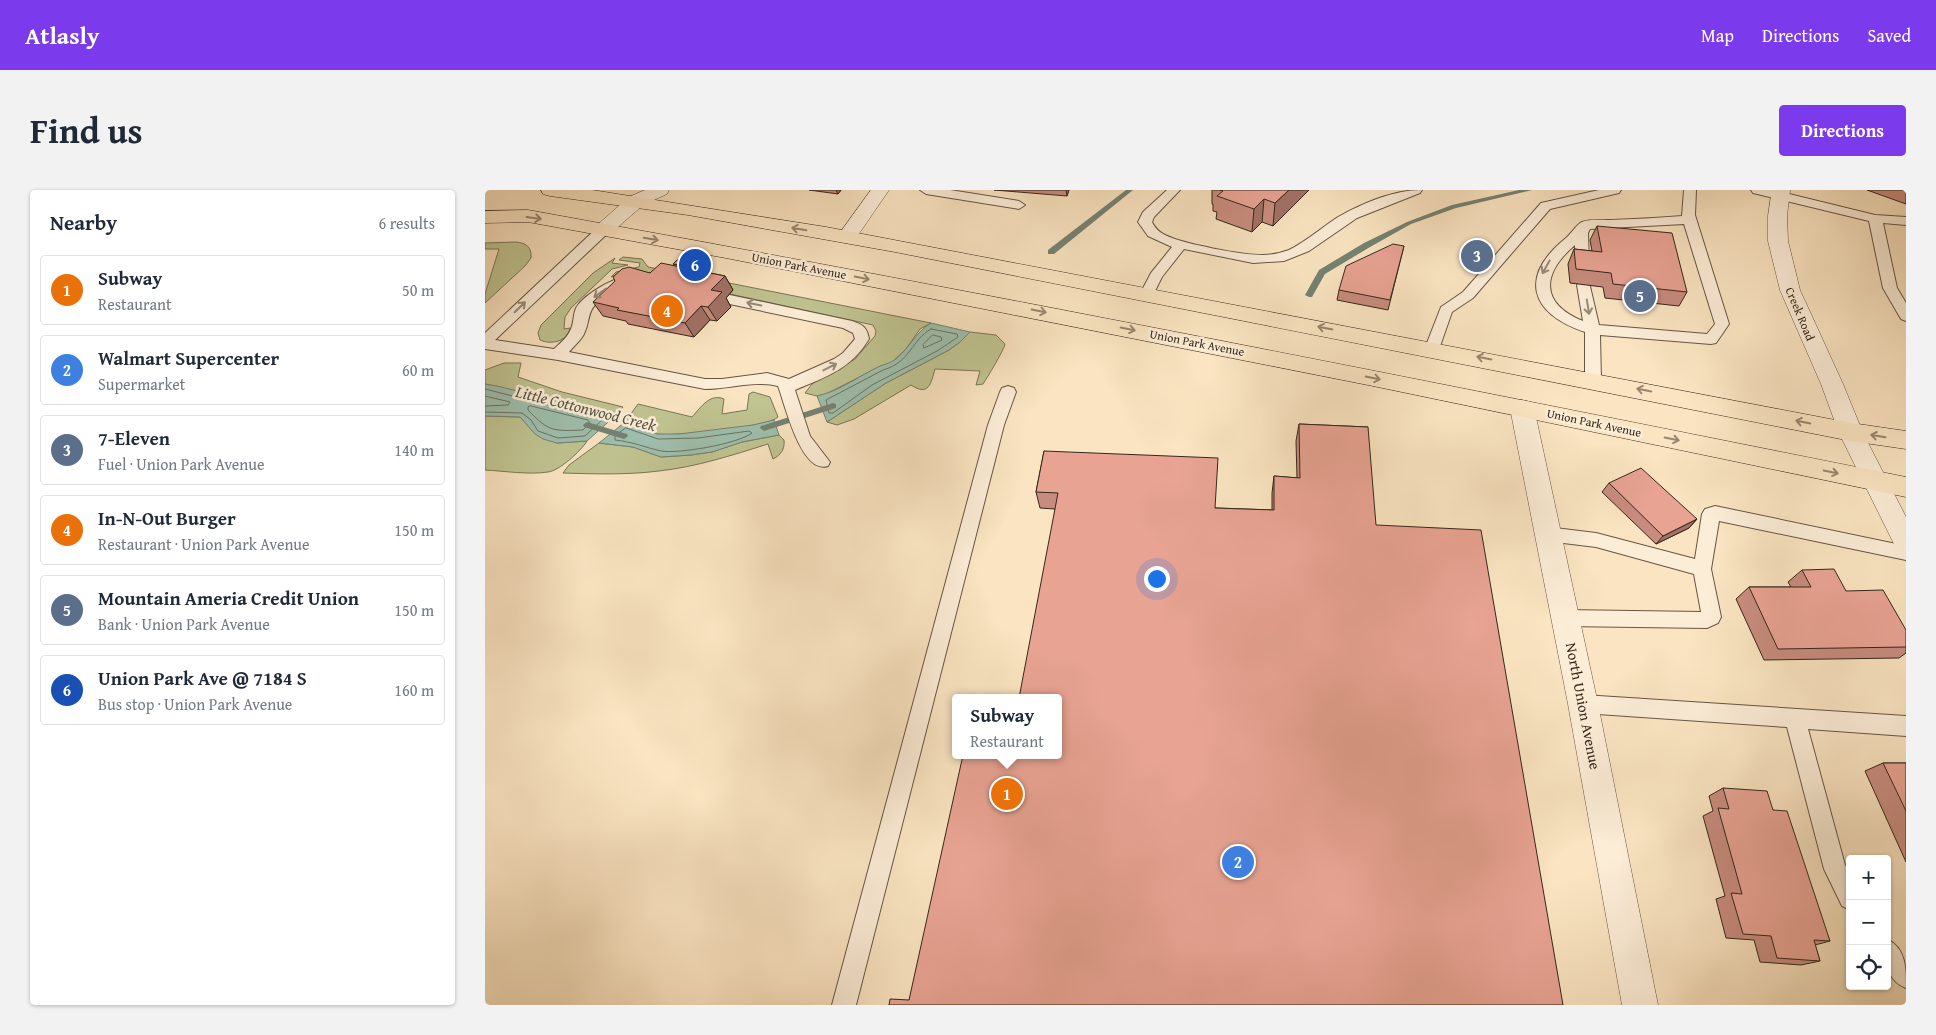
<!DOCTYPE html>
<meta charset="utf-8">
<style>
:root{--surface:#fff;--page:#f2f2f3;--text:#1f2937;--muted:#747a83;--line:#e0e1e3;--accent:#7c3aed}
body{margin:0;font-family:"Gentium Book Plus",serif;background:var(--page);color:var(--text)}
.controls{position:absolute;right:15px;bottom:15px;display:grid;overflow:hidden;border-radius:5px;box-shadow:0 1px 4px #0004}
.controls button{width:45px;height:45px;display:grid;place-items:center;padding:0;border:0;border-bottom:1px solid var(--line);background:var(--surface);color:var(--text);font:25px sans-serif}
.you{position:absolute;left:671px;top:388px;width:18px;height:18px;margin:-12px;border:4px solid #fff;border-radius:50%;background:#1a73e8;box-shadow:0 0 0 8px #1a73e833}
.badge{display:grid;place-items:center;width:32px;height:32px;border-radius:50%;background:var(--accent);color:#fff;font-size:16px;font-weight:700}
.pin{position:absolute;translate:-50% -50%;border:2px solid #fff;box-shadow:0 1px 5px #0006}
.popup{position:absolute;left:467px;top:504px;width:110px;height:65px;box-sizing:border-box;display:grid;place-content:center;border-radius:5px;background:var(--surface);filter:drop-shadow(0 1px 4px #0005);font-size:16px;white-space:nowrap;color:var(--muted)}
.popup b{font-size:19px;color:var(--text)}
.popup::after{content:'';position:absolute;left:50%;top:100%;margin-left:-10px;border:10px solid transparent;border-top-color:var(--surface)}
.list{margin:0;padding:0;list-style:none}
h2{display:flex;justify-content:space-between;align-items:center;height:65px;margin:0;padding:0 20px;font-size:21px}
h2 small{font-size:16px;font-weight:400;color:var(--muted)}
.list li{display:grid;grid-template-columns:32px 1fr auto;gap:15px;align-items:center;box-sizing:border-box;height:70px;margin:0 10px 10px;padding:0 10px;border:1px solid var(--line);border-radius:5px}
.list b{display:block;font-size:19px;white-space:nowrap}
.list p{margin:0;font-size:16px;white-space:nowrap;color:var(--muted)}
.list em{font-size:16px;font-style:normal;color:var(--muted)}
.icon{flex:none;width:28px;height:28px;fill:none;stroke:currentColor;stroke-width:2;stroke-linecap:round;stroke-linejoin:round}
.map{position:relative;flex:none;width:1421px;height:815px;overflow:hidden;border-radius:5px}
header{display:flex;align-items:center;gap:30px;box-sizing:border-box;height:70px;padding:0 25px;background:var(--accent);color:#fff}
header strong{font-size:24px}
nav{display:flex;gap:28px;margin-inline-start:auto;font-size:18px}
.intro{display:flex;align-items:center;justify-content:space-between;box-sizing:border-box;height:120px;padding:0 30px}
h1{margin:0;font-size:35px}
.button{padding:12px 22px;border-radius:5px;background:var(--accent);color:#fff;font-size:18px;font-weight:700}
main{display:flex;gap:30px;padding:0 30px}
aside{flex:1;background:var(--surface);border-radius:5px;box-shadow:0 1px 4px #0004}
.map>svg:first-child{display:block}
</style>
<header>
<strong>Atlasly</strong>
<nav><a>Map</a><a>Directions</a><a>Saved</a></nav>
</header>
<div class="intro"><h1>Find us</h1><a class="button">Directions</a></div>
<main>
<aside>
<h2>Nearby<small>6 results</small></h2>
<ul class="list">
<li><span class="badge" style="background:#e8710a">1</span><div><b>Subway</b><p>Restaurant</p></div><em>50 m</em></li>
<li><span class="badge" style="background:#3f7fe0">2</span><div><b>Walmart Supercenter</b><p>Supermarket</p></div><em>60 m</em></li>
<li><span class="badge" style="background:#5c6f8a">3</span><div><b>7-Eleven</b><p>Fuel · Union Park Avenue</p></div><em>140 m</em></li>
<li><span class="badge" style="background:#e8710a">4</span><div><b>In-N-Out Burger</b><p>Restaurant · Union Park Avenue</p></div><em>150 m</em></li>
<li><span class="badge" style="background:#5c6f8a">5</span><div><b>Mountain Ameria Credit Union</b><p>Bank · Union Park Avenue</p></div><em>150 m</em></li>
<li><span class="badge" style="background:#1a4fb4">6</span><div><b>Union Park Ave @ 7184 S</b><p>Bus stop · Union Park Avenue</p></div><em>160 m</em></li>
</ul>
</aside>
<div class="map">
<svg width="1421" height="815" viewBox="0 0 1421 815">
<rect width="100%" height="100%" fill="#fae4c1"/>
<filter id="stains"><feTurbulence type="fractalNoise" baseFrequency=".004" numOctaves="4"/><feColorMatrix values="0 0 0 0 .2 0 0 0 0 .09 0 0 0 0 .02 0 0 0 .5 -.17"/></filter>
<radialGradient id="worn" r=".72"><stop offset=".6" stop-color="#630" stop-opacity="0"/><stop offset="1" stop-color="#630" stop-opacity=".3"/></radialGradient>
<g fill="#c0c491" stroke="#7a7656">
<path d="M31 52C41 53 47 57 46 68L40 76 0 113V104L14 59H0V53Z"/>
<path d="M138 67 157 69 163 77 446 133 435 139 421 159 406 173 396 176 341 204 332 206 320 203 327 194 370 169 390 146 391 141 388 135 180 90 136 83 126 87 131 82 154 77 155 73 134 70Z"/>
<path d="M130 68 127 73 143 75 127 79 86 118 80 127 79 139 85 138C82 152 66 155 55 150L53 143 56 135 108 83Z"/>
<path d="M485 142 511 145 520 154C519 160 502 188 498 194L491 195 495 181 450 179C446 193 444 207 426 195L369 229 352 235 342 232 401 193 464 160 475 152Z"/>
<path d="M19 173H36L33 187 77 202 138 217 131 225 0 194V180Z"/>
<path d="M268 202 285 207 293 227C284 237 188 247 172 244 161 242 150 236 140 232L153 214 207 227C216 217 225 203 239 209L237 224 262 220 264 204Z"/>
<path d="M0 226 35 227 46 238 72 253 102 251C96 261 74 281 63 282 44 285 19 281 0 280Z"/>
<path d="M294 245 299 250C300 259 296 265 288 269L283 254C248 265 211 277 174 281 142 285 110 284 78 283L84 275 114 253 148 257 176 267 206 265 227 262 257 252Z"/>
</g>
<g fill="#9fbfad" stroke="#758272">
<path d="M446 133 485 142 475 152 464 160 401 193 342 232 332 206C355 201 374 186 395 176 401 174 406 173 412 168 425 157 431 142 446 133Z"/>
<path d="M0 194 12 196 131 225 102 251 72 253 58 249 50 244 35 227 0 226Z"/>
<path d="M289 230 294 245 257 252 227 262 206 265 176 267 148 257 114 253 140 232 172 244H194L268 235Z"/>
</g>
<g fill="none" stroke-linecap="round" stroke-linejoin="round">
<g stroke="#6a7364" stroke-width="1">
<path d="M446 139 472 144 473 147 452 161 387 195 348 223H344L341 210 398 180C426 172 426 150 446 139Z"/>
<path d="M448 145 456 147 457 150 439 158 438 155Z"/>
<path d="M0 199 118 229 100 246 73 248 53 241 46 230 37 223 0 222"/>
<path d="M0 206 25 212 23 215 0 216"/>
<path d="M46 216 103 230 105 233 98 240C68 241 64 242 43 220V217Z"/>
<path d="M141 238 173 249 213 248 264 241 267 243C252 254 194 264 176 261 159 257 148 252 130 250V246Z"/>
</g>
<g fill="#758272" fill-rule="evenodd">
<path d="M641 0H648L569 64H563V60Z"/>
<path d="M1034 0H1047L971 18 926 34 885 57 840 84 827 107H824L820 105 834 80 879 53 922 32 967 15Z"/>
<path d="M348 213 351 214V218L279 241 275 238 276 236Z"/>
<path d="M102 232 142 244 143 246 139 249 99 237 98 235Z"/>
</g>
<defs>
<g id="service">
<path d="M435 0H465L534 11 540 15 534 19 441 4Z"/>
<path d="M682 0H695L669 27 667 32C670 38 674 42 680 45 698 54 757 65 778 65 787 65 796 63 804 60 822 51 836 38 853 27 878 13 909 0 937 0L935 3 872 28 824 61 799 71 768 73 699 59 677 87 667 107H657L655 104 666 83 687 57 663 46 653 32 658 22Z"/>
<path d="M1114 0H1136L1134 3 1065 19 988 108 967 122 953 162H943L940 158 956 117 978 102 1056 13Z"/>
<path d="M1199 0H1211L1210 25 1244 134 1231 153 1226 154 1115 145 1116 190 1113 194 1108 195 1103 194 1100 190V142C1044 123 1034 86 1081 48 1087 43 1091 35 1097 32 1104 29 1116 30 1124 30 1148 29 1173 28 1197 26ZM1199 34 1230 134 1222 144 1114 135 1104 92H1094L1092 95 1098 131C1054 113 1057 83 1090 55V75L1092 78H1102L1104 75 1103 43 1105 39Z"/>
<path d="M1266 0H1288L1390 25 1421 27V35L1398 33 1412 98 1421 113V131L1416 129 1398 98 1384 31 1268 3Z"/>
<path d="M118 36 125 40 123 43 10 150 69 159C74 154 82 148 85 141 89 134 88 125 91 118 99 104 136 82 152 86L154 89C151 93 124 104 116 109 101 121 106 129 99 144 96 150 89 156 84 162L220 189H237L282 183 304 189 349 169 358 163 370 149 368 143 358 138 235 112 233 109 235 106 240 104 367 131C378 135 382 137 384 149 366 179 341 187 310 200L325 246 345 272 343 276C316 285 300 214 293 196 270 190 244 199 220 199L73 170 0 159V143L113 37Z"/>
<path d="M523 196 529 198 531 202 519 235 371 815H347L503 235 515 202 517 198Z"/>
<path d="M1230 316 1421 356V370L1234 331 1226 379 1236 427 1233 433 1222 438 1080 436 1073 434 1070 428 1073 422 1080 420 1216 422 1209 384 1111 357 1062 351 1056 349 1053 344 1056 339 1062 337 1111 343 1210 369 1217 324 1220 319Z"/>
<path d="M1098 505 1421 526V546L1323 539 1360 675 1365 684V720L1357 716 1339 679 1302 537 1098 523 1091 521 1088 514 1091 507Z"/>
<path d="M1402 749C1421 759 1421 777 1421 798 1399 789 1402 770 1402 749Z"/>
</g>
<g id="minor">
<path d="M160 0H184L182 4 158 15 125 44 118 46 111 44 108 40 111 36 144 7Z"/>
<path d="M386 0H404L369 51 362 53 355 51 352 47Z"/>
<path d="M1037 210 1045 212 1049 218 1113 514 1173 815H1137L1083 514 1025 218 1029 212Z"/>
</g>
<path id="tertiary" d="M1287 0H1305L1302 26 1303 51 1315 100 1358 194 1378 243 1421 327V363L1412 360 1354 243 1336 194 1295 100 1283 51V26Z"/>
<g id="primary">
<path d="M56 0H107L341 37 1366 233 1421 241V259L1366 251 410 62 203 25 65 6 58 4Z"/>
<path d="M43 20C504 103 962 195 1421 287V307L888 196 241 68 43 32 0 33V21Z"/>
</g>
</defs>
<use href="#service" stroke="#665644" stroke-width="2"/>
<use href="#minor" stroke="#665644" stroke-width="1"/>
<use href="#tertiary" stroke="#665644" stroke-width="1"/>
<use href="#primary" stroke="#35271a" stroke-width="1"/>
<use href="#service" fill="#fcedd7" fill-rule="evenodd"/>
<use href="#minor" fill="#fcedd7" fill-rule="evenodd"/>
<use href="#tertiary" fill="#fcedd7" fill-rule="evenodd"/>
<use href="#primary" fill="#fae4c1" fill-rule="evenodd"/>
</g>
<g fill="#c88c7e" stroke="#35271a">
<path d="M324 0H356L353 4Z"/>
<path d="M509 0H584L582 6Z"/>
<path d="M727 0H824L788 36 777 32 767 42 731 29 732 22 728 21V14H727Z"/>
<path d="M1382 0H1421V14Z"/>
<path d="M1112 36 1202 102 1194 116 1120 108 1118 97 1085 93 1083 74 1089 59 1107 61 1105 50Z"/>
<path d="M919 56 903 120 852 110 854 100Z"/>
<path d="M192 70 207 78 206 79 240 86 248 100 241 108 246 117 232 131 225 130 209 147 143 134 141 131 118 126 108 112 165 83 190 75 188 74Z"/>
<path d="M814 234 883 237 424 810 573 565 570 319 555 318 551 302 559 261 731 318 787 320V303L789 286 812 288 811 251Z"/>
<path d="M1124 293 1212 329 1204 338 1171 354 1117 302Z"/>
<path d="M1317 380 1361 401 1421 440V463L1414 468 1279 470 1251 409 1264 397H1306L1303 392Z"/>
<path d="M1398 573H1421V672L1380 581Z"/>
<path d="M1238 598 1288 620 1345 751 1330 755 1335 771 1316 775 1275 772 1269 750 1241 748 1231 709 1240 706 1218 626 1228 621 1224 606Z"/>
</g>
<g fill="#a27267" stroke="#35271a">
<path d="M351 0H356L353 4Z"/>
<path d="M581 0H584L582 6Z"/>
<path d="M804 0H824L788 36 790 13Z"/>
<path d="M779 9 777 32 767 42 769 19Z"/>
<path d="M204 73 207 78 204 81 201 76Z"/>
<path d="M240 86 248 100 241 108 246 117 232 131 223 117 226 100Z"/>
<path d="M216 116 225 130 209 147 200 133Z"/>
<path d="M1212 329 1204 338 1171 354 1178 346Z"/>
</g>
<g fill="#e8a393" stroke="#35271a">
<path d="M735 0H804L790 13 779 9 769 19 732 6 738 1Z"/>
<path d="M1112 36 1187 43 1202 102 1128 94 1126 83 1091 79 1089 59 1117 62Z"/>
<path d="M908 54 919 56 905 110 854 100 861 76Z"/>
<path d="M192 70 204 73 201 76 188 74Z"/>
<path d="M176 73 240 86 226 100 237 102 223 117 216 116 200 133 132 120 134 118 108 112 130 91 128 87 137 79 144 77 165 83Z"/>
<path d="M814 234 883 237 891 335 996 340 1078 815H404L405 809 424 810 478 565H573V508H534L573 303 551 302 559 261 733 268 730 318 789 320V286L815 288Z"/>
<path d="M1156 278 1212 329 1178 346 1124 293Z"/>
<path d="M1349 379 1361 401 1398 400 1421 440V457L1293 459 1264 397H1326L1317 380Z"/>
<path d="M1398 573H1421V621Z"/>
<path d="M1238 598 1282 601 1288 620 1302 621 1345 751 1329 750 1335 771 1292 768 1286 746 1258 744 1246 703 1257 704 1233 618 1244 619Z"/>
</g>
<defs><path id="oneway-shaft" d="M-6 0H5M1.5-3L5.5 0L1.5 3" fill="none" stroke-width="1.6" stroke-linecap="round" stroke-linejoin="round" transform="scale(1.25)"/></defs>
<g stroke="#98866e">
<use href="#oneway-shaft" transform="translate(49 28) rotate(8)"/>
<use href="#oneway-shaft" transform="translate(314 39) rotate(-170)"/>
<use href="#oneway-shaft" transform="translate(166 49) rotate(10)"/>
<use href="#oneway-shaft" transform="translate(377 88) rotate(11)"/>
<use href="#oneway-shaft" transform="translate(554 121) rotate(11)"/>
<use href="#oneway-shaft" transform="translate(840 138) rotate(-169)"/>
<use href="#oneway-shaft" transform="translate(643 139) rotate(11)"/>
<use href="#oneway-shaft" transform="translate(999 168) rotate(-169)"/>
<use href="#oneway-shaft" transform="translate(888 188) rotate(11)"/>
<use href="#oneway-shaft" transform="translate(1159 200) rotate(-169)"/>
<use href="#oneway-shaft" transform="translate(1318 232) rotate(-169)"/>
<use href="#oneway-shaft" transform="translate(1393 246) rotate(-171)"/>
<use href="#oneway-shaft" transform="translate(1187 249) rotate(12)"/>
<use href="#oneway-shaft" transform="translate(1346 282) rotate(12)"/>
</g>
<g stroke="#988a78">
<use href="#oneway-shaft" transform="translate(1061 77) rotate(119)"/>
<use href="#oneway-shaft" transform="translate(115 103) rotate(144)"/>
<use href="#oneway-shaft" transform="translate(269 114) rotate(-168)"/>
<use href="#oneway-shaft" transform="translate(35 117) rotate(-44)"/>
<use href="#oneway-shaft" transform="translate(1103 117) rotate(81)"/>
<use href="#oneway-shaft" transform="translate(345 177) rotate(-27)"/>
</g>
<g text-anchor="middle" stroke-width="5" stroke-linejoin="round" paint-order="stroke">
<g font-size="12" fill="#35271a" stroke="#fcedd7">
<text transform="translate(314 76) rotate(11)" y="4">Union Park Avenue</text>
<text transform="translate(1315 124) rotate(67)" y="4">Creek Road</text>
<text transform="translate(712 153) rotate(11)" y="4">Union Park Avenue</text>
<text transform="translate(1109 233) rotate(12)" y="4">Union Park Avenue</text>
</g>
<g font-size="15" fill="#35271a" stroke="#fcedd7">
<text transform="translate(1098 516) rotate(79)" y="5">North Union Avenue</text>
</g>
<g font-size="16" font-style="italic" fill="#555546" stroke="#fcedd7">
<text transform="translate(101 218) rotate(14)" y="6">Little Cottonwood Creek</text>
</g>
</g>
<rect width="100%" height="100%" filter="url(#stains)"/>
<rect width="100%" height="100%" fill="url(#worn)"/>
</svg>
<div class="controls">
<button>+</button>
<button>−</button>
<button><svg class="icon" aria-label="locate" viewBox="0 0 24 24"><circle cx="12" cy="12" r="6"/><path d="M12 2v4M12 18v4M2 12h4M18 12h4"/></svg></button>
</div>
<div class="you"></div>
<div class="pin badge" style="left:522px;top:604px;background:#e8710a">1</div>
<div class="popup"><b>Subway</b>Restaurant</div>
<div class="pin badge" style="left:753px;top:672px;background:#3f7fe0">2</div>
<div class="pin badge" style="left:992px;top:66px;background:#5c6f8a">3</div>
<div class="pin badge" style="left:182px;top:121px;background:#e8710a">4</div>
<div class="pin badge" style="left:1155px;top:106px;background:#5c6f8a">5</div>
<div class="pin badge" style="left:210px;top:75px;background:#1a4fb4">6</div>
</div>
</main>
